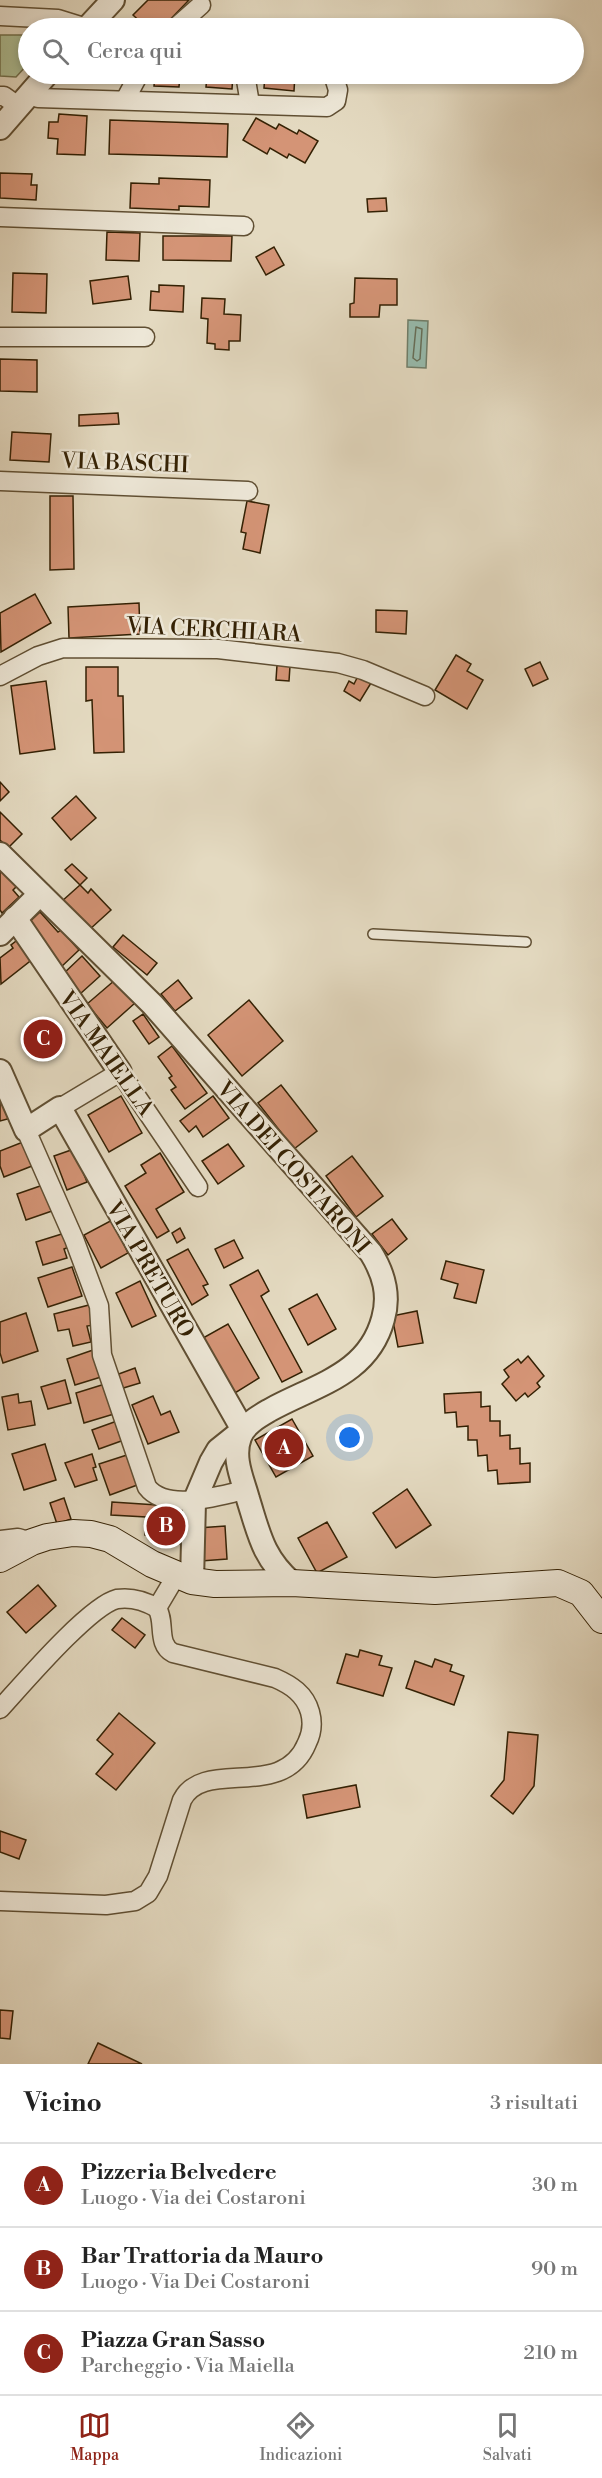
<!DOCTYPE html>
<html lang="it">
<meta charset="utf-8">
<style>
:root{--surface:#fff;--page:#f6f6f6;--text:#222;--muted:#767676;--line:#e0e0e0;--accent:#8f2418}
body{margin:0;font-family:"Libre Bodoni",serif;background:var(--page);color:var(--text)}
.you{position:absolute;left:350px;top:1438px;width:21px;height:21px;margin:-15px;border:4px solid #fff;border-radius:50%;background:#1a73e8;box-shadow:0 0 0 9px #1a73e833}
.badge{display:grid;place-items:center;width:39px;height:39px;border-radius:50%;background:var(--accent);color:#fff;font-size:20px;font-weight:700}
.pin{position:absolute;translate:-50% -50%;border:3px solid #fff;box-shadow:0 2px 6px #0006}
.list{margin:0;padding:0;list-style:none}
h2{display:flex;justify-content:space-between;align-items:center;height:78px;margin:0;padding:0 24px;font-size:26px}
h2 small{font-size:20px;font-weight:400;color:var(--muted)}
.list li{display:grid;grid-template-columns:39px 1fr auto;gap:18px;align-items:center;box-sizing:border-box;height:84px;padding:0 24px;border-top:2px solid var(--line)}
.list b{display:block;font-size:22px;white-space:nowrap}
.list p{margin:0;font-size:20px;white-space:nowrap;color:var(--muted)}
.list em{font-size:20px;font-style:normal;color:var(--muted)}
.icon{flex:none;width:33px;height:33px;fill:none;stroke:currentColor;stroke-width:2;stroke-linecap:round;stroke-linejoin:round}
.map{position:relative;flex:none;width:602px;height:2064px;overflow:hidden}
.search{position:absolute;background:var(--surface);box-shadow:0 3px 9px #0003;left:18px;right:18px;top:18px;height:66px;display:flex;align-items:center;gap:15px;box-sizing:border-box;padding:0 21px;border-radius:33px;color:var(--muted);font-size:22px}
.sheet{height:330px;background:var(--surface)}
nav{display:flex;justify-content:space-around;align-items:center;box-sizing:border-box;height:84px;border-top:2px solid var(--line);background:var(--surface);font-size:16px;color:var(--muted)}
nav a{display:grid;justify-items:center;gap:3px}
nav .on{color:var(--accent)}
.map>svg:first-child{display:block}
</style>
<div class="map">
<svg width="602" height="2064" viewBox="0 0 602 2064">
<rect width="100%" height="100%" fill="#e4dac1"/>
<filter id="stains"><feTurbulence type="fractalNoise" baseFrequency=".00333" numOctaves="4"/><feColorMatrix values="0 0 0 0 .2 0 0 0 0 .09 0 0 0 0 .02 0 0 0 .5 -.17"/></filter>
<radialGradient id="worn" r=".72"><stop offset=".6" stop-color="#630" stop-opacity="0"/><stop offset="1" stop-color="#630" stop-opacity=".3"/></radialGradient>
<path fill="#afc197" stroke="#72714e" stroke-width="1.5" d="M0 35H28V64L16 77 0 76Z"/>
<path fill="#97bbad" stroke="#6f7d69" stroke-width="1.5" d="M408 320 428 321 426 368 407 367Z"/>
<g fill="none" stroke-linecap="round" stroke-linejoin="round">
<path stroke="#666e58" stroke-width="1.5" d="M416 327 422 329 420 359 417 361 413 358Z"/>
</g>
<g fill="#d49476" stroke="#342104" stroke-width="1.5">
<path d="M148 0H189L162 28H147L133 15Z"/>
<path d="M252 19 281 20 280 28H252Z"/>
<path d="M91 74H121L120 83 90 82Z"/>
<path d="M155 74H180L179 87 154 86Z"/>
<path d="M202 74H233L232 89 206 87 207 75Z"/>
<path d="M260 74H295L294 91 264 88 265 74Z"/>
<path d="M59 114 87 116 85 155 57 154 58 139 48 138 49 122H58Z"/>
<path d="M256 118 276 129 279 124 297 134 299 130 318 141 305 163 289 154 287 158 270 148 267 154 243 140Z"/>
<path d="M110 120 228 124 227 157 109 154Z"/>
<path d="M0 173 32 174 31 185H37L36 200 0 198Z"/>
<path d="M159 178 210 180 209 207 179 206V210L130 208 131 183 159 184Z"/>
<path d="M386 198 387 211 368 212 367 199Z"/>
<path d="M107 232 140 233 139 261 106 260Z"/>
<path d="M163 236H232L231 261 163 260Z"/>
<path d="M274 247 284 265 266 275 256 257Z"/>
<path d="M13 273 47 274 46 313 12 312Z"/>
<path d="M128 276 131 299 93 304 90 281Z"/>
<path d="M355 278 397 279V305H380L379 317H350V304L354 303Z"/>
<path d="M159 285 184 286 183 312 150 310 151 291 159 292Z"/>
<path d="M202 298 225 299 224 314 241 315 240 341H229V350L215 349V344L207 343 208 319 201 318Z"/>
<path d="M0 359 37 360V392L0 391Z"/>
<path d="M118 413 119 424 79 426V415Z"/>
<path d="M12 432 51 434 49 462 10 460Z"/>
<path d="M50 496H73L74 569 50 570Z"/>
<path d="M247 501 269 505 260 553 243 549 246 533 241 532Z"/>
<path d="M35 594 51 623 1 652 0 613Z"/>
<path d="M139 603 140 634 69 638 68 607Z"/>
<path d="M376 610 407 611 406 634 376 632Z"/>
<path d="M456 655 471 664 467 671 483 680 467 709 435 690Z"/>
<path d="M540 662 548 679 533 686 525 669Z"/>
<path d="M277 665 290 666 289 681 276 680Z"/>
<path d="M86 667H118V696H123L124 752 94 753 92 700 86 701Z"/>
<path d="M358 676 371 683 360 701 344 691 349 681 354 684Z"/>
<path d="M46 681 55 749 20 754 11 686Z"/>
<path d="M0 782 9 792 0 801Z"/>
<path d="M76 796 96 818 71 840 52 818Z"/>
<path d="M0 812 22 834 8 848 0 840Z"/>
<path d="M72 864 87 878 80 885 65 870Z"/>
<path d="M0 866 18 885 13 890 19 897 2 913 0 910Z"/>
<path d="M80 885 88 893 91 889 111 910 89 930 61 902Z"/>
<path d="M40 912 58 932 61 930 79 950 59 969 25 926Z"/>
<path d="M123 935 157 963 147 975 113 947Z"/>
<path d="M20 938 34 958 1 984 0 958 13 948 11 945Z"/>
<path d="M82 956 100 976 80 994 62 975Z"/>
<path d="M115 980 135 1003 107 1028 87 1004Z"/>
<path d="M178 980 192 998 175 1011 161 994Z"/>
<path d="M249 1000 283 1041 242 1076 208 1035Z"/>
<path d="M143 1014 159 1037 149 1044 133 1021Z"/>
<path d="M172 1046 207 1093 185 1109 171 1090 176 1087 169 1078 172 1076 158 1057Z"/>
<path d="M281 1085 317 1131 294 1149 258 1103Z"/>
<path d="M0 1091 11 1118 0 1121Z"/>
<path d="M121 1096 142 1133 109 1152 88 1115Z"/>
<path d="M213 1096 229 1118 203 1137 196 1126 189 1132 180 1121Z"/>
<path d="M23 1142 32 1166 4 1177 0 1166V1151Z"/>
<path d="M228 1144 244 1166 218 1184 202 1161Z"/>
<path d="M74 1149 87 1182 67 1190 54 1156Z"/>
<path d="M160 1153 184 1192 156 1209 169 1231 157 1238 125 1186 146 1173 141 1165Z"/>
<path d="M352 1156 383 1196 356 1217 326 1176Z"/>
<path d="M43 1185 52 1211 26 1220 17 1194Z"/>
<path d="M116 1218 126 1235 121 1238 128 1253 101 1268 84 1235Z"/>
<path d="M392 1219 407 1239 388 1255 372 1234Z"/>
<path d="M180 1228 185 1238 177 1243 172 1233Z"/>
<path d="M65 1233 69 1247 64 1249 67 1258 43 1265 36 1242Z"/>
<path d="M234 1240 243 1258 224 1268 215 1249Z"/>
<path d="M188 1249 208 1284 203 1286 208 1295 192 1305 167 1260Z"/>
<path d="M446 1261 484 1270 476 1303 454 1298 458 1284 441 1279Z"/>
<path d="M72 1267 82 1296 48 1307 38 1278Z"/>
<path d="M258 1270 269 1291 261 1296 302 1372 282 1382 230 1285Z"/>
<path d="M140 1281 156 1316 132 1327 116 1293Z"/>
<path d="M317 1294 336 1329 308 1345 289 1309Z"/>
<path d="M89 1305 94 1325 87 1326 91 1342 73 1346 69 1329 58 1331 54 1314Z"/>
<path d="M417 1311 423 1343 398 1347 392 1316Z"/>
<path d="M26 1313 38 1351 3 1363 0 1353V1322Z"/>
<path d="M228 1324 259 1378 235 1393 203 1338Z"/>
<path d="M93 1350 101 1377 75 1385 67 1359Z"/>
<path d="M528 1356 544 1376 537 1383 540 1387 528 1397 525 1393 516 1401 502 1384 509 1377 504 1370 518 1359 521 1363Z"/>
<path d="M135 1368 140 1383 120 1389 116 1375Z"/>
<path d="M65 1380 71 1403 48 1409 41 1387Z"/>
<path d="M105 1384 114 1414 84 1423 76 1393Z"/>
<path d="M481 1392V1407L490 1406V1421H500V1436L510 1435V1449L520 1448V1464L530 1463V1482L498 1484 497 1470 488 1471 487 1455 478 1456 477 1440H468V1426L457 1427 456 1412 445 1413 444 1394Z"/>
<path d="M18 1394 19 1403 31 1401 35 1425 8 1430 2 1397Z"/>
<path d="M153 1396 161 1415 170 1411 179 1432 148 1444 132 1405Z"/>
<path d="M292 1419 313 1456 276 1477 255 1440Z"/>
<path d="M117 1421 124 1440 99 1449 92 1430Z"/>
<path d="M45 1444 56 1480 24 1490 12 1454Z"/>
<path d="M92 1454 96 1467 93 1468 97 1480 75 1487 65 1463Z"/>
<path d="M130 1454 140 1484 110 1495 99 1464Z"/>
<path d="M407 1489 431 1525 396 1548 373 1513Z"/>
<path d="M64 1498 71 1519 57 1524 50 1503Z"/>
<path d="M112 1502 187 1507 184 1544 157 1542V1536L145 1535 146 1517 111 1515Z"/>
<path d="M327 1522 347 1557 317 1573 298 1538Z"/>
<path d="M225 1526 227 1559 201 1561 198 1528Z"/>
<path d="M38 1585 56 1606 26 1633 7 1612Z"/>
<path d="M122 1618 145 1635 135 1648 112 1630Z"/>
<path d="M360 1650 382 1656 379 1665 392 1668 383 1696 337 1683 346 1654 358 1657Z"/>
<path d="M435 1659 452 1665 450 1671 464 1676 454 1705 406 1688 415 1661 432 1667Z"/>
<path d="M119 1713 155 1743 116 1790 96 1774 113 1754 97 1740Z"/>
<path d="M508 1732 538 1735 534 1786 513 1814 491 1796 504 1780Z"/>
<path d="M356 1785 360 1807 307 1818 303 1795Z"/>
<path d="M0 1831 26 1840 19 1859 0 1852Z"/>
<path d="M0 2010 13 2011 10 2039 0 2038Z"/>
<path d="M98 2043 142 2064H88Z"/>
</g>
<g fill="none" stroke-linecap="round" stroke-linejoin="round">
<defs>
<path id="service" d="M373 934 526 942"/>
<g id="minor">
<path d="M0 16 58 19 87 28"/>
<path d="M175 28 201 5"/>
<path d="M245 74 250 104"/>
<path d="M30 92 38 98 327 107 336 101 338 90 333 74"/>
<path d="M0 96H4L18 106"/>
<path d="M125 100 139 74"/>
<path d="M0 217 244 226"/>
<path d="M0 337H145"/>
<path d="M0 481 248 491"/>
<path d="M0 676 38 656 63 648 218 649 338 663 363 670 425 696"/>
<path d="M60 1108 120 1072 198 1187"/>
<path d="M26 1130 74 1239 99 1306 102 1355 147 1487C167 1513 220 1495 245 1490"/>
<path d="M0 1540 18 1538 32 1542"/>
<path d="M0 1709C22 1685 89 1606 117 1599 130 1597 145 1601 157 1608"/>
<path d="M0 1901 106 1905 135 1901 148 1893 158 1876 182 1800C204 1757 283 1802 307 1743 312 1733 313 1723 310 1712 305 1694 291 1685 275 1678L173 1653C156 1644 166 1622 157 1608L176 1576"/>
</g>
<g id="tertiary">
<path d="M87 28 113 0"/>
<path d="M0 128 47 74"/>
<path d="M0 854 153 1005 371 1253C384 1274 390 1295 383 1319 368 1375 315 1385 270 1410 258 1417 245 1424 240 1437 232 1458 243 1480 248 1499 259 1534 263 1558 292 1583"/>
<path d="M15 918 120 1072"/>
<path d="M0 934 40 894"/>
<path d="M0 1071 26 1130 60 1108 243 1430"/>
<path d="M192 1581 194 1502 211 1462 218 1450 243 1430"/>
</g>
<path id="secondary" d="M0 1559 32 1542 47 1537 73 1533 91 1534 110 1539 152 1564 192 1581 215 1584 292 1583 435 1591 558 1583 581 1593 602 1620"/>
</defs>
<use href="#service" stroke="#604f33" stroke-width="12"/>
<use href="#minor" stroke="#604f33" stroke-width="21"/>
<use href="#tertiary" stroke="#604f33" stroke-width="26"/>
<use href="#secondary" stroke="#342104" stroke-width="28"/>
<use href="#service" stroke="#ede7d7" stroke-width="9"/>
<use href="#minor" stroke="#ede7d7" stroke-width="18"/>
<use href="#tertiary" stroke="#ede7d7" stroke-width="22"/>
<use href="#secondary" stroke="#ede7d7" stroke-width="26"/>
</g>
<g text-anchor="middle" stroke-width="5" stroke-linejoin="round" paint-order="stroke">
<g font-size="22" fill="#342104" stroke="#ede7d7">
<text transform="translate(125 462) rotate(2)" y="8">VIA BASCHI</text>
<text transform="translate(214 629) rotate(3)" y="8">VIA CERCHIARA</text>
<text transform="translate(107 1053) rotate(55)" y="8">VIA MAIELLA</text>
<text transform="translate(294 1167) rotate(49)" y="8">VIA DEI COSTARONI</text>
<text transform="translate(151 1269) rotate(60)" y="8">VIA PRETURO</text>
</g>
</g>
<rect width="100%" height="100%" filter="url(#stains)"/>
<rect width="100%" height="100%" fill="url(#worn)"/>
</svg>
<div class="you"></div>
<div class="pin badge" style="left:284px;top:1448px">A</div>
<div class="pin badge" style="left:166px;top:1526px">B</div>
<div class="pin badge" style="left:43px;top:1039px">C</div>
<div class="search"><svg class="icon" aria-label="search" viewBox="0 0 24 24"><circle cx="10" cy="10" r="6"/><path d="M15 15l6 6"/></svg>Cerca qui</div>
</div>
<section class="sheet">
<h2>Vicino<small>3 risultati</small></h2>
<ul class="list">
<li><span class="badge">A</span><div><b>Pizzeria Belvedere</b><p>Luogo · Via dei Costaroni</p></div><em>30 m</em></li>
<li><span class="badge">B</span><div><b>Bar Trattoria da Mauro</b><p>Luogo · Via Dei Costaroni</p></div><em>90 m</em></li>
<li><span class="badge">C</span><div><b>Piazza Gran Sasso</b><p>Parcheggio · Via Maiella</p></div><em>210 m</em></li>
</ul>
</section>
<nav>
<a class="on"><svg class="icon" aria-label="map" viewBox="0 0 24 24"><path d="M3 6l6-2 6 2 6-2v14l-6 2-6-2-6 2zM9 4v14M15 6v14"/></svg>Mappa</a>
<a><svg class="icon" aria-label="directions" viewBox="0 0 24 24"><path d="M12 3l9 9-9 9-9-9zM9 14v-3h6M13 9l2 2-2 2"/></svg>Indicazioni</a>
<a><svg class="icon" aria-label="saved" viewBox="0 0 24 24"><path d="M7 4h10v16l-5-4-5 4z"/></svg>Salvati</a>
</nav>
